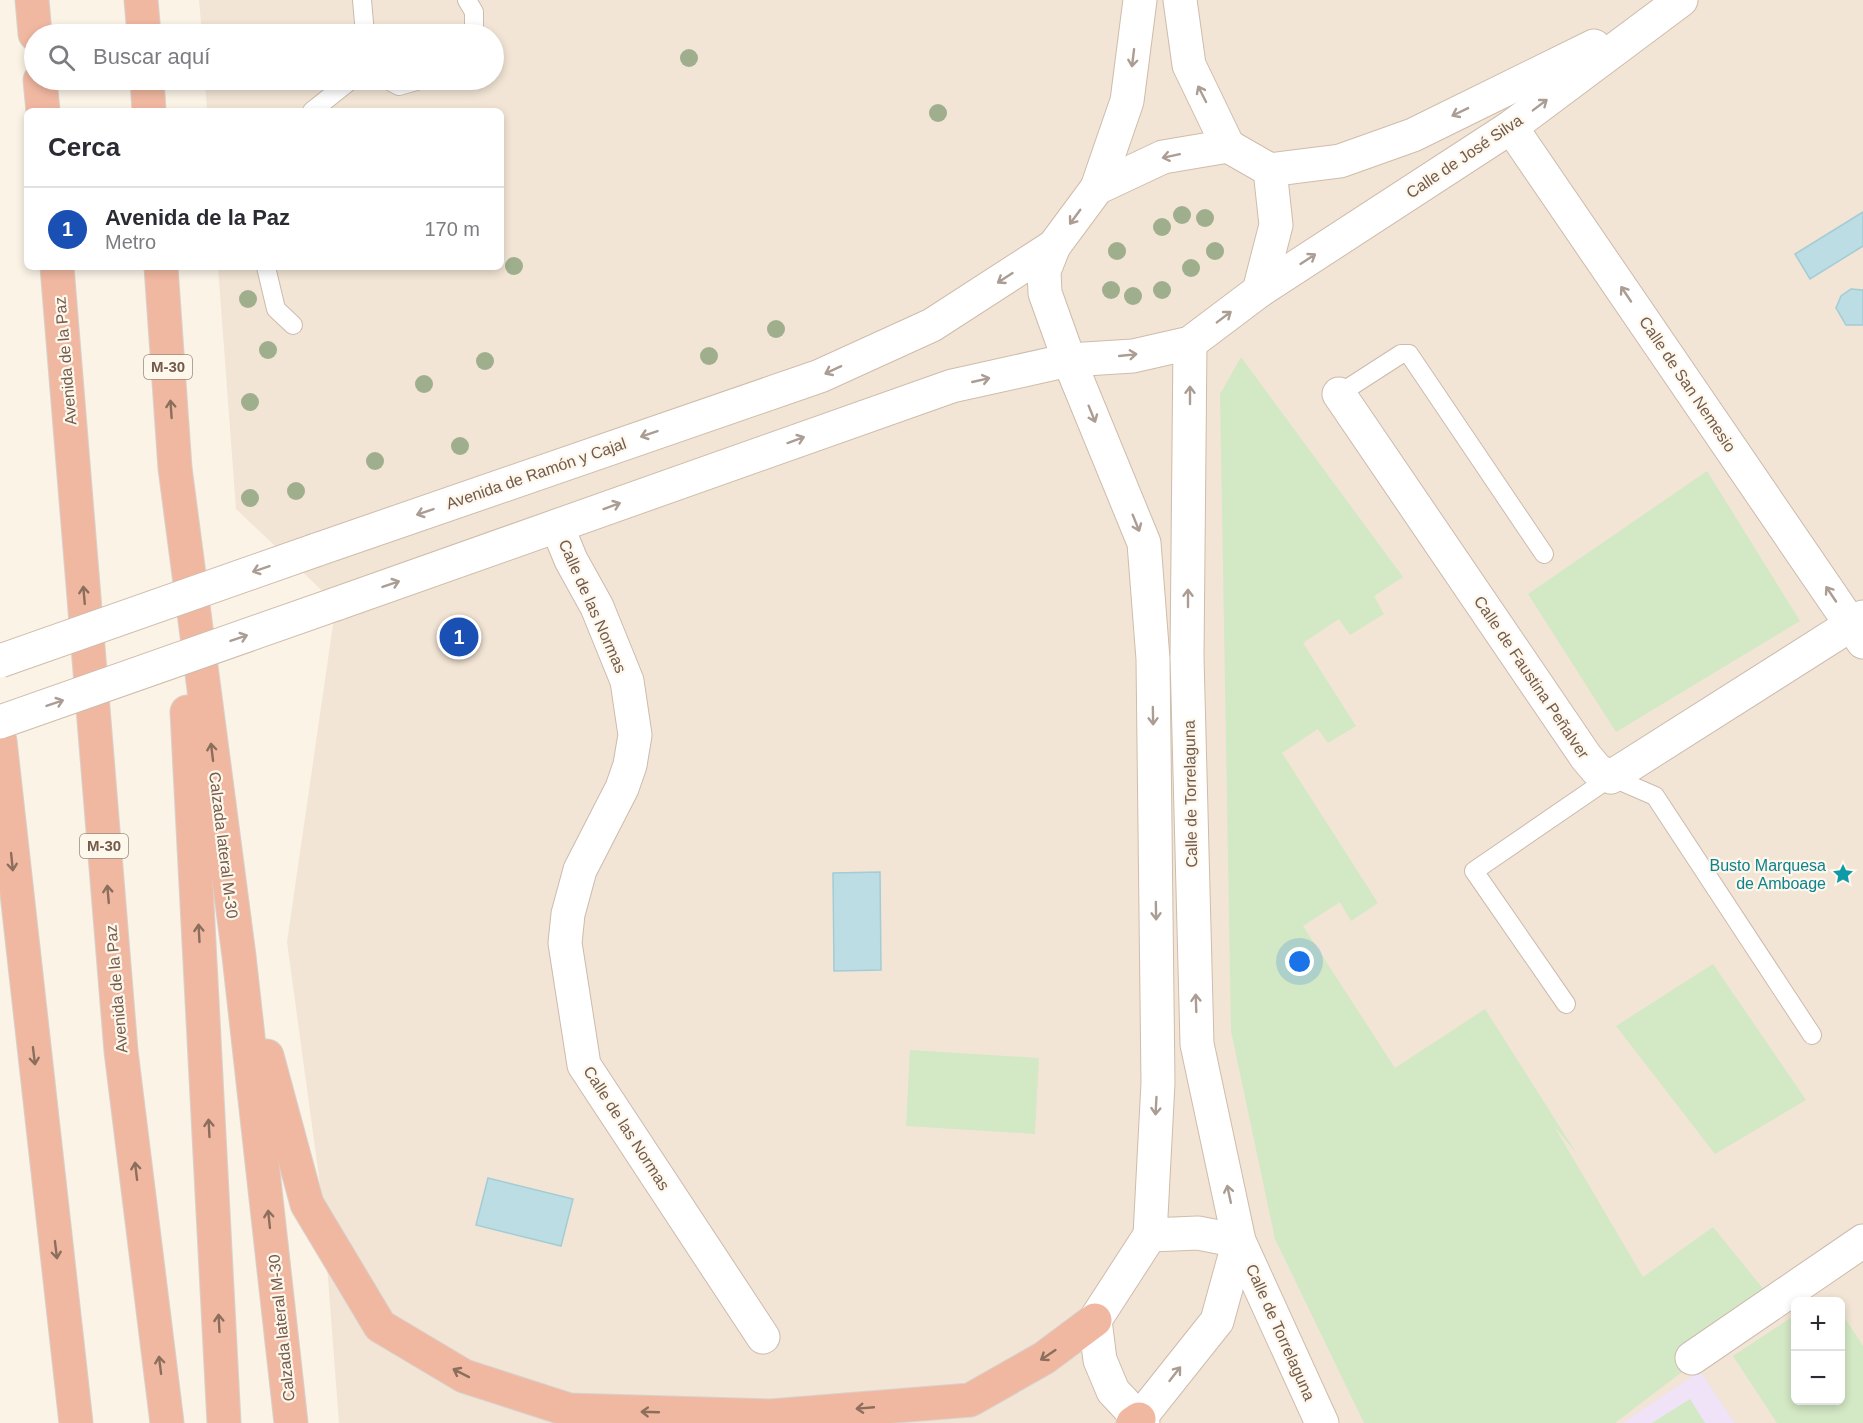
<!DOCTYPE html>
<html lang="es">
<meta charset="utf-8">
<style>
:root{--surface:#fff;--page:#f7f7f7;--text:#2b2b33;--muted:#7c7c81;--line:#e1e1e2;--accent:#2563eb}
body{margin:0;font-family:Arial,sans-serif;background:var(--page);color:var(--text)}
.controls{position:absolute;right:18px;bottom:18px;display:grid;overflow:hidden;border-radius:9px;box-shadow:0 3px 9px #0003}
.controls button{width:54px;height:54px;display:grid;place-items:center;padding:0;border:0;border-bottom:2px solid var(--line);background:var(--surface);color:var(--text);font:30px sans-serif}
.you{position:absolute;left:1300px;top:962px;width:21px;height:21px;margin:-15px;border:4px solid #fff;border-radius:50%;background:#1a73e8;box-shadow:0 0 0 9px #1a73e833}
.badge{display:grid;place-items:center;width:39px;height:39px;border-radius:50%;background:var(--accent);color:#fff;font-size:20px;font-weight:700}
.pin{position:absolute;translate:-50% -50%;border:3px solid #fff;box-shadow:0 2px 6px #0006}
.list{margin:0;padding:0;list-style:none}
h2{display:flex;justify-content:space-between;align-items:center;height:78px;margin:0;padding:0 24px;font-size:26px}
h2 small{font-size:20px;font-weight:400;color:var(--muted)}
.list li{display:grid;grid-template-columns:39px 1fr auto;gap:18px;align-items:center;box-sizing:border-box;height:84px;padding:0 24px;border-top:2px solid var(--line)}
.list b{display:block;font-size:22px;white-space:nowrap}
.list p{margin:0;font-size:20px;white-space:nowrap;color:var(--muted)}
.list em{font-size:20px;font-style:normal;color:var(--muted)}
.icon{flex:none;width:33px;height:33px;fill:none;stroke:currentColor;stroke-width:2;stroke-linecap:round;stroke-linejoin:round}
.map{position:relative;flex:none;width:1863px;height:1423px;overflow:hidden}
.search{position:absolute;background:var(--surface);box-shadow:0 3px 9px #0003;left:24px;top:24px;width:480px;height:66px;display:flex;align-items:center;gap:15px;box-sizing:border-box;padding:0 21px;border-radius:33px;color:var(--muted);font-size:22px}
.panel{position:absolute;background:var(--surface);box-shadow:0 3px 9px #0003;left:24px;top:108px;width:480px;height:162px;border-radius:9px}
.map>svg:first-child{display:block}
</style>
<div class="map">
<svg width="1863" height="1423" viewBox="0 0 1863 1423">
<rect width="100%" height="100%" fill="#fbf3e6"/>
<path fill="#f2e5d5" fill-rule="evenodd" d="M199 0H1863V1423H339L322 1199 287 942 336 604 236 509 218 267H501V111H207L205 80H494V34H202ZM1796 1302H1840V1400H1796Z"/>
<path fill="#f0e3f7" d="M1700 1371 1735 1423H1622Z"/>
<g fill="#d3e8c5">
<path d="M1241 357 1403 577 1374 596 1384 614 1350 635 1339 619 1303 643 1356 726 1328 743 1318 729 1282 753 1378 903 1351 921 1340 902 1303 926 1395 1068 1485 1009 1577 1154 1554 1126 1643 1277 1713 1227 1774 1302 1615 1423H1364L1275 1239 1231 1031 1220 394Z"/>
<path d="M1707 471 1800 621 1616 732 1528 594Z"/>
<path d="M1713 964 1806 1100 1715 1154 1616 1026Z"/>
<path d="M910 1050 1039 1058 1035 1134 906 1126Z"/>
<path d="M1841 1312 1863 1346V1423H1777L1733 1356 1795 1315 1796 1400H1840Z"/>
<path d="M1690 1399 1705 1423H1652Z"/>
</g>
<g fill="#bcdde3" stroke="#a3ccd5" stroke-width="1.5">
<path d="M1863 212V246L1810 279 1795 254Z"/>
<path d="M1851 289 1863 290V325H1846L1836 308 1841 296Z"/>
<path d="M880 872 881 970 834 971 833 873Z"/>
<path d="M488 1178 573 1199 561 1246 476 1225Z"/>
</g>
<g fill="none" stroke-linecap="round" stroke-linejoin="round">
<defs>
<g id="lane">
<path d="M362 0 365 34"/>
<path d="M467 0 474 12V34"/>
<path d="M388 80 399 86 420 80"/>
<path d="M312 111 351 80"/>
<path d="M266 267 276 309 293 325"/>
<path d="M1339 394 1401 354H1409L1544 554"/>
<path d="M1566 1004 1474 871 1611 777 1655 796 1812 1035"/>
</g>
<g id="street">
<path d="M1511 127 1863 642"/>
<path d="M1339 394 1586 757 1597 770 1611 777 1863 617"/>
<path d="M557 526 571 560 597 607 627 681 635 735 630 765 622 788 580 870 568 914 565 943 584 1065 763 1337"/>
<path d="M1692 1358 1863 1241"/>
</g>
<g id="secondary">
<path d="M1180 0 1189 65 1228 146"/>
<path d="M1270 170 1340 161 1413 135 1594 46"/>
<path d="M1097 188 1127 101 1140 0"/>
<path d="M1259 291 1276 225 1270 170"/>
<path d="M1190 343 1187 657 1197 1044 1239 1241 1322 1423"/>
<path d="M316 550 820 376 932 325 1054 246"/>
<path d="M336 604 952 386 1069 360 1133 356 1190 343 1259 291 1511 127 1681 0"/>
<path d="M1139 1419 1217 1321 1239 1241 1198 1233 1150 1235"/>
<path d="M1143 1423 1113 1391 1100 1360 1095 1320 1150 1235 1158 1083 1153 659 1144 543 1069 360 1045 293 1044 271 1054 246 1097 188 1163 157 1228 146 1270 170"/>
</g>
<g id="highway">
<path d="M32 0 35 34"/>
<path d="M141 0 144 34"/>
<path d="M40 80 43 111"/>
<path d="M147 80 149 111"/>
<path d="M57 267 121 1051 167 1423"/>
<path d="M161 267 175 468 239 956 291 1423"/>
<path d="M187 712 224 1423"/>
<path d="M0 741 76 1423"/>
<path d="M267 1056 307 1204 380 1326 464 1376 569 1410 771 1416 970 1400 1044 1358 1095 1320"/>
<path d="M1133 1423 1139 1419"/>
</g>
</defs>
<use href="#lane" stroke="#ccbbad" stroke-width="20"/>
<use href="#street" stroke="#ccbbad" stroke-width="35"/>
<use href="#secondary" stroke="#cfbcab" stroke-width="35"/>
<use href="#highway" stroke="#d8d1cd" stroke-width="35"/>
<use href="#lane" stroke="#fff" stroke-width="18"/>
<use href="#street" stroke="#fff" stroke-width="33"/>
<use href="#secondary" stroke="#fff" stroke-width="33"/>
<use href="#highway" stroke="#f1b8a1" stroke-width="33"/>
<defs>
<g id="secondary-bridge">
<path d="M0 661 316 550"/>
<path d="M0 722 336 604"/>
</g>
</defs>
<use href="#secondary-bridge" stroke="#cfbcab" stroke-width="35" stroke-linecap="butt"/>
<use href="#secondary-bridge" stroke="#fff" stroke-width="33"/>
</g>
<g fill="#9faf8d">
<circle cx="689" cy="58" r="9"/>
<circle cx="938" cy="113" r="9"/>
<circle cx="1182" cy="215" r="9"/>
<circle cx="1205" cy="218" r="9"/>
<circle cx="1162" cy="227" r="9"/>
<circle cx="1117" cy="251" r="9"/>
<circle cx="1215" cy="251" r="9"/>
<circle cx="514" cy="266" r="9"/>
<circle cx="1191" cy="268" r="9"/>
<circle cx="1111" cy="290" r="9"/>
<circle cx="1162" cy="290" r="9"/>
<circle cx="1133" cy="296" r="9"/>
<circle cx="248" cy="299" r="9"/>
<circle cx="776" cy="329" r="9"/>
<circle cx="268" cy="350" r="9"/>
<circle cx="709" cy="356" r="9"/>
<circle cx="485" cy="361" r="9"/>
<circle cx="424" cy="384" r="9"/>
<circle cx="250" cy="402" r="9"/>
<circle cx="460" cy="446" r="9"/>
<circle cx="375" cy="461" r="9"/>
<circle cx="296" cy="491" r="9"/>
<circle cx="250" cy="498" r="9"/>
</g>
<defs><path id="oneway-shaft" d="M-6 0H5M1.5-3L5.5 0L1.5 3" fill="none" stroke-width="1.6" stroke-linecap="round" stroke-linejoin="round" transform="scale(1.5)"/></defs>
<g stroke="#ab9d94">
<use href="#oneway-shaft" transform="translate(1133 58) rotate(97)"/>
<use href="#oneway-shaft" transform="translate(1202 94) rotate(-117)"/>
<use href="#oneway-shaft" transform="translate(1540 105) rotate(-37)"/>
<use href="#oneway-shaft" transform="translate(1460 112) rotate(154)"/>
<use href="#oneway-shaft" transform="translate(1171 156) rotate(168)"/>
<use href="#oneway-shaft" transform="translate(1075 217) rotate(126)"/>
<use href="#oneway-shaft" transform="translate(1308 259) rotate(-33)"/>
<use href="#oneway-shaft" transform="translate(1005 278) rotate(147)"/>
<use href="#oneway-shaft" transform="translate(1626 294) rotate(-124)"/>
<use href="#oneway-shaft" transform="translate(1224 317) rotate(-37)"/>
<use href="#oneway-shaft" transform="translate(1128 355) rotate(-6)"/>
<use href="#oneway-shaft" transform="translate(833 370) rotate(155)"/>
<use href="#oneway-shaft" transform="translate(981 380) rotate(-13)"/>
<use href="#oneway-shaft" transform="translate(1190 395) rotate(-90)"/>
<use href="#oneway-shaft" transform="translate(1092 414) rotate(68)"/>
<use href="#oneway-shaft" transform="translate(649 434) rotate(161)"/>
<use href="#oneway-shaft" transform="translate(796 440) rotate(-20)"/>
<use href="#oneway-shaft" transform="translate(612 506) rotate(-20)"/>
<use href="#oneway-shaft" transform="translate(425 512) rotate(161)"/>
<use href="#oneway-shaft" transform="translate(1136 523) rotate(68)"/>
<use href="#oneway-shaft" transform="translate(261 569) rotate(161)"/>
<use href="#oneway-shaft" transform="translate(391 584) rotate(-19)"/>
<use href="#oneway-shaft" transform="translate(1831 594) rotate(-124)"/>
<use href="#oneway-shaft" transform="translate(1188 598) rotate(-90)"/>
<use href="#oneway-shaft" transform="translate(239 638) rotate(-19)"/>
<use href="#oneway-shaft" transform="translate(55 703) rotate(-19)"/>
<use href="#oneway-shaft" transform="translate(1153 716) rotate(89)"/>
<use href="#oneway-shaft" transform="translate(1156 911) rotate(89)"/>
<use href="#oneway-shaft" transform="translate(1196 1003) rotate(-92)"/>
<use href="#oneway-shaft" transform="translate(1156 1106) rotate(93)"/>
<use href="#oneway-shaft" transform="translate(1229 1194) rotate(-102)"/>
<use href="#oneway-shaft" transform="translate(1175 1374) rotate(-52)"/>
</g>
<g stroke="#8c6e5d">
<use href="#oneway-shaft" transform="translate(171 409) rotate(-94)"/>
<use href="#oneway-shaft" transform="translate(84 595) rotate(-95)"/>
<use href="#oneway-shaft" transform="translate(212 752) rotate(-97)"/>
<use href="#oneway-shaft" transform="translate(12 862) rotate(84)"/>
<use href="#oneway-shaft" transform="translate(108 894) rotate(-95)"/>
<use href="#oneway-shaft" transform="translate(199 933) rotate(-93)"/>
<use href="#oneway-shaft" transform="translate(34 1056) rotate(83)"/>
<use href="#oneway-shaft" transform="translate(209 1128) rotate(-93)"/>
<use href="#oneway-shaft" transform="translate(136 1171) rotate(-97)"/>
<use href="#oneway-shaft" transform="translate(269 1219) rotate(-96)"/>
<use href="#oneway-shaft" transform="translate(56 1250) rotate(83)"/>
<use href="#oneway-shaft" transform="translate(219 1323) rotate(-93)"/>
<use href="#oneway-shaft" transform="translate(1048 1355) rotate(146)"/>
<use href="#oneway-shaft" transform="translate(160 1365) rotate(-97)"/>
<use href="#oneway-shaft" transform="translate(461 1373) rotate(-153)"/>
<use href="#oneway-shaft" transform="translate(865 1408) rotate(175)"/>
<use href="#oneway-shaft" transform="translate(650 1412) rotate(-178)"/>
</g>
<defs>
<symbol id="sight-bare" viewBox="-9 -9 18 18"><path d="M0-6L1.8-2.2L6-1.7L2.9 1.2L3.7 5.4L0 3.3L-3.7 5.4L-2.9 1.2L-6-1.7L-1.8-2.2Z" fill="#0f9aa8" stroke="#fef7ec" stroke-width="2.5" paint-order="stroke"/></symbol>
</defs>
<g fill-rule="evenodd">
<use href="#sight-bare" x="1828" y="859" width="30" height="30"/>
</g>
<g text-anchor="middle" stroke-width="4.5" stroke-linejoin="round" paint-order="stroke">
<g fill="#fef7ec" stroke="#9d8a7c" stroke-width="1.5">
<rect x="144" y="355" width="48" height="24" rx="4.5"/>
<rect x="80" y="834" width="48" height="24" rx="4.5"/>
</g>
<g font-size="15" font-weight="bold" fill="#735b4c">
<text x="168" y="372">M-30</text>
<text x="104" y="851">M-30</text>
</g>
<g font-size="16" fill="#735b4c" stroke="#fef7ec">
<text transform="translate(1464 156) rotate(-34)" y="6">Calle de José Silva</text>
<text transform="translate(65 361) rotate(-95)" y="6">Avenida de la Paz</text>
<text transform="translate(1688 384) rotate(56)" y="6">Calle de San Nemesio</text>
<text transform="translate(536 473) rotate(-19)" y="6">Avenida de Ramón y Cajal</text>
<text transform="translate(593 606) rotate(66)" y="6">Calle de las Normas</text>
<text transform="translate(1532 677) rotate(56)" y="6">Calle de Faustina Peñalver</text>
<text transform="translate(1190 794) rotate(-91)" y="6">Calle de Torrelaguna</text>
<text transform="translate(224 845) rotate(83)" y="6">Calzada lateral M-30</text>
<text transform="translate(116 989) rotate(-95)" y="6">Avenida de la Paz</text>
<text transform="translate(627 1128) rotate(57)" y="6">Calle de las Normas</text>
<text transform="translate(281 1328) rotate(-96)" y="6">Calzada lateral M-30</text>
<text transform="translate(1281 1332) rotate(66)" y="6">Calle de Torrelaguna</text>
</g>
<g font-size="16" fill="#0d838f" stroke="#fef7ec" text-anchor="end">
<text x="1826" y="871">Busto Marquesa<tspan x="1826" dy="18">de Amboage</tspan></text>
</g>
</g>
</svg>
<div class="controls">
<button>+</button>
<button>−</button>
</div>
<div class="you"></div>
<div class="pin badge" style="left:459px;top:637px;background:#1a4fb4">1</div>
<div class="search"><svg class="icon" aria-label="search" viewBox="0 0 24 24"><circle cx="10" cy="10" r="6"/><path d="M15 15l6 6"/></svg>Buscar aquí</div>
<section class="panel">
<h2>Cerca<small></small></h2>
<ul class="list">
<li><span class="badge" style="background:#1a4fb4">1</span><div><b>Avenida de la Paz</b><p>Metro</p></div><em>170 m</em></li>
</ul>
</section>
</div>
